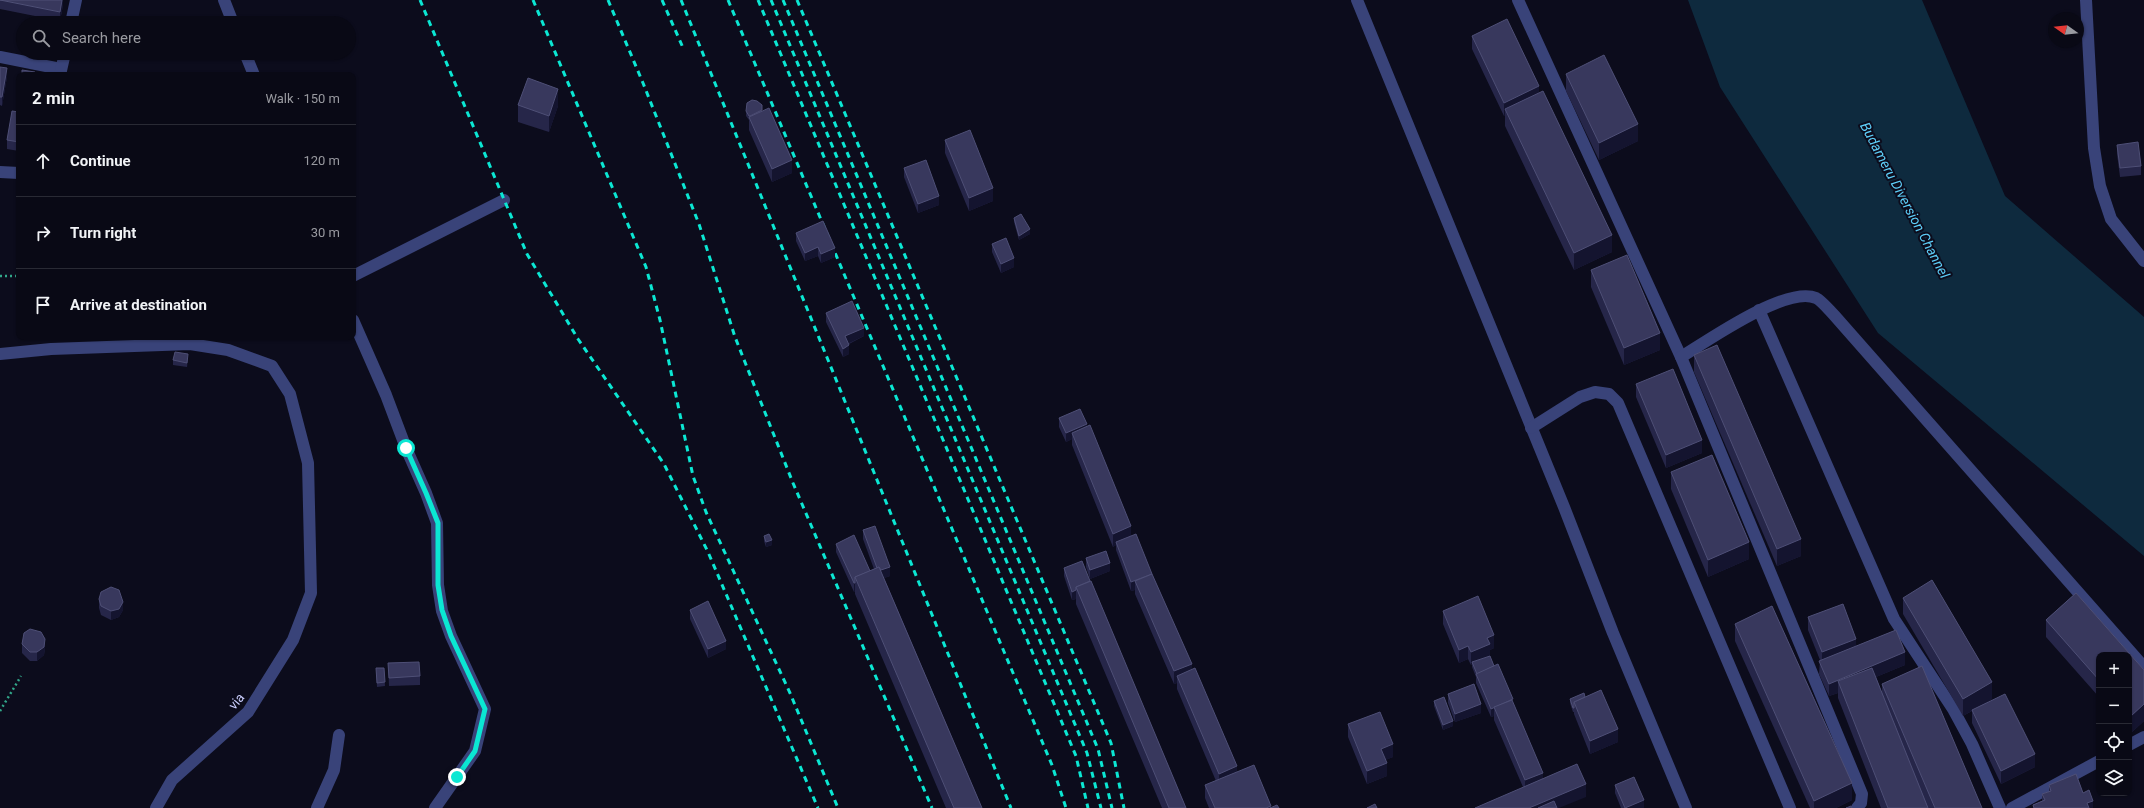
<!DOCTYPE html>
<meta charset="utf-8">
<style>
:root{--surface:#090915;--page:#12121e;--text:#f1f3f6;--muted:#999aa0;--line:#292a34}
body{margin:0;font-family:Roboto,sans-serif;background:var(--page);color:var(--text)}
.controls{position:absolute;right:12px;bottom:12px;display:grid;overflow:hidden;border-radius:8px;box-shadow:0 1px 3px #0004}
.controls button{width:36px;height:36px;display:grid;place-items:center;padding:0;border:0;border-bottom:1px solid var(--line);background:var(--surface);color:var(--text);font:20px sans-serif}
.compass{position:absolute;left:2048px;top:12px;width:36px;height:36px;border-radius:50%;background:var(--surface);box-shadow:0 1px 3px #0004;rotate:285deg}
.stop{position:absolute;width:12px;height:12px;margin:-9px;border:3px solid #0be7d3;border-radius:50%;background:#fff}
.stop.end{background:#0be7d3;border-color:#fff;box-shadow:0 1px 4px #0008}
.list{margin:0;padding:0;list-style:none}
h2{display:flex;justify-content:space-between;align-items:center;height:52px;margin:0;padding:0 16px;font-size:17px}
h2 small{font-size:13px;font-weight:400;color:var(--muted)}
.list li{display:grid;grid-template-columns:26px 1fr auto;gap:12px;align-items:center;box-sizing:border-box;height:72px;padding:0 16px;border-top:1px solid var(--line)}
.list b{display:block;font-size:15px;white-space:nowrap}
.list em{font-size:13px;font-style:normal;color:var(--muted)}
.icon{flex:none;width:22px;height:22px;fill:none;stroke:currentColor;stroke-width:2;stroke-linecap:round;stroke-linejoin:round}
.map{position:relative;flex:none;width:2144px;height:808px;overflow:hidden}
.search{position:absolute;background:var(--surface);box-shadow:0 1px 3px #0004;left:16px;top:16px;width:340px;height:44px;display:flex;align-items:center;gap:10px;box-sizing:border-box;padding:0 14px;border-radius:22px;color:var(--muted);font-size:15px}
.panel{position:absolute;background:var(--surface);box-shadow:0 1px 3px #0004;left:16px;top:72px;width:340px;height:268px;border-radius:8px}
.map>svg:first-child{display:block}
</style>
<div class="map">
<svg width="2144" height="808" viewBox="0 0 2144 808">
<rect width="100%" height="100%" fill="#0c0c1c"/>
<path fill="#0e2a3e" d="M1688 0H1922L2005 196 2144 317V556L1878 333 1720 87Z"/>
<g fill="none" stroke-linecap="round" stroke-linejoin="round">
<g stroke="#32a78a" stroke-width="2.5" stroke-dasharray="2 3" stroke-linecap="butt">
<path d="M0 276H19"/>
<path d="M0 711 21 676"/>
</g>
<g stroke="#394379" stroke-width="12">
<path d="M224 0 233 23"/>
<path d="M1357 0 1564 507 1613 633 1686 808"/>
<path d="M1518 0 1681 357"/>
<path d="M2086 0 2094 148 2100 186 2111 219 2144 261"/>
<path d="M71 23 76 0"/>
<path d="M245 53 254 75"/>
<path d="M0 57 61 69"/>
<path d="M60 75 65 53"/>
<path d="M0 172 19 173"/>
<path d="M353 276 504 200"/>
<path d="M1759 310 1894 619 1953 709 1972 744 2000 808"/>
<path d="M353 320 386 395 406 448 426 493 437 523 438 585 442 611 451 636 485 709 475 751 435 808"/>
<path d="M0 354 51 349 190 344 228 350 272 366 290 394 308 463 311 593 293 640 248 712 172 780 156 808"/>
<path d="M1531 428 1580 397 1595 392 1609 394 1618 403 1790 808"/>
<path d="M2129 745 2144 737"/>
<path d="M317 808 334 770 339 735"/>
<path d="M1857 808 1861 803 1862 794 1681 357C1707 341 1787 285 1816 298 1822 301 1829 310 1834 315L2144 667"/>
<path d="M2012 808 2099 761"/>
</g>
<g stroke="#0be7d3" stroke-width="3" stroke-dasharray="6 5" stroke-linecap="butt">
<path d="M420 0 527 254 578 339 664 464 708 552 818 808"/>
<path d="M533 0 646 267 660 320 693 476 706 512 790 693 838 808"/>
<path d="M608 0 643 83 699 224 735 337 793 483 932 808"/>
<path d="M662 0 684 50"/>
<path d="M681 0 1011 808"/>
<path d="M728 0 1052 765 1066 808"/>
<path d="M758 0 1076 756 1088 808"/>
<path d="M771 0 1087 753 1101 808"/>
<path d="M783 0 1098 749 1112 808"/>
<path d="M797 0 1111 743 1124 808"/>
</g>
</g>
<g fill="#262649">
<path d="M0 0H63V5L60 21 0 9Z"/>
<path d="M1472 36 1539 93 1612 252 1574 270 1505 126V116H1504L1472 49Z"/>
<path d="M0 67 7 77 2 106 0 105Z"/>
<path d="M1566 74 1638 141 1599 160 1566 91Z"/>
<path d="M19 89V108L17 107V99Z"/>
<path d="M518 105 558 106 549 132 518 122Z"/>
<path d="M746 111H762L792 173 772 182 749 130V120L746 116Z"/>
<path d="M19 112V151L7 149V140Z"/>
<path d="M945 140 993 201 969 211 945 153Z"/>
<path d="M2117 145 2141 166V175L2120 177 2117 154Z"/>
<path d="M904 168 939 205 918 213 904 177Z"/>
<path d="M1014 218 1030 234 1019 240 1014 222Z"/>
<path d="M796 233 835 257 821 263 818 256 805 261 796 241Z"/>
<path d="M992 244 1014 267 1001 273 992 252Z"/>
<path d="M1591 270 1660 350 1624 365 1591 287Z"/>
<path d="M826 313 864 336 849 344V354L843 357 826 322Z"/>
<path d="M1694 355 1801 556 1777 566 1694 372Z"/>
<path d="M188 358 187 367 173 365V360Z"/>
<path d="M1636 384 1702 453 1666 468 1636 397Z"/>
<path d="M1059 418 1087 427 1131 536 1152 574 1192 669 1237 772 1271 808H1279H1209L1205 798V785L1216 781 1177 689V683L1174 684 1135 594V590L1131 591 1116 550V545L1113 547 1072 445V439L1066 442 1059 427Z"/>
<path d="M1671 472 1749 559 1708 577 1671 489Z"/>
<path d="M863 530 890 576 884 578 982 808H946L855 594V592H854L836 552V544L870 571 874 569 863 539Z"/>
<path d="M764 536 772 545 766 547 764 541Z"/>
<path d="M1086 558 1110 571 1090 579 1086 567Z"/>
<path d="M1064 568 1090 581 1186 808H1162L1076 604V599L1072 600 1064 576Z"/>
<path d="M2076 593 2144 670V721L2131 733 2129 731V655H2099V697L2046 637V620Z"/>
<path d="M1903 598 1992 699 1979 707 2035 767 2001 784 1972 723V711L1963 716 1903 614Z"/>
<path d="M99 599 123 610 119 617 111 620 101 615 99 608Z"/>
<path d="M690 610 726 649 708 658 690 619Z"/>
<path d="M1443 611 1494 648 1490 650V656L1494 666 1513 703 1543 779 1586 797 1523 787 1494 720V716L1491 717 1476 683V677L1472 667V664L1471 665 1468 659 1459 663 1443 624Z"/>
<path d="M1808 617 1856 646 1905 665 1876 677 1882 693V684L1982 808H1881L1838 698V693L1829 696 1819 674 1820 660 1808 630Z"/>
<path d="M1735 624 1852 800 1836 808H1810L1735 641Z"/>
<path d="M22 644 45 648 44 655 37 661H30L22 653Z"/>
<path d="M388 663 420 676V685L389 686Z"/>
<path d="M384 668 385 686 377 687 376 673Z"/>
<path d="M1448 694 1481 713 1455 722 1448 703Z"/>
<path d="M1585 697 1618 742 1590 754 1574 714V712H1573L1570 703V699Z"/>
<path d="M1434 701 1453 726 1443 730 1434 706Z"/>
<path d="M1348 724 1393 757 1385 760 1387 776 1367 784 1348 737Z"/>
<path d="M1615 785 1644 808H1621L1615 793Z"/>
<path d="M2049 785 2083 793 2093 808H2033V805L2042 801V794L2049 792Z"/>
</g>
<g fill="#14142f">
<path d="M62 0H63V5L60 21V12Z"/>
<path d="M7 68V77L2 106V97Z"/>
<path d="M1539 86V99L1505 109V116H1504V103Z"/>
<path d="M558 89V106L549 132V116Z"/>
<path d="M1638 124V141L1599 160V143Z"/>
<path d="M792 160V173L772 182V169Z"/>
<path d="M993 188V201L969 211V198Z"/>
<path d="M939 196V205L918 213V204Z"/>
<path d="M1030 229V234L1019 240V236Z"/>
<path d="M1612 235V252L1574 270V253Z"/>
<path d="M818 247V256L805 261V253Z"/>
<path d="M835 248V257L821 263V254Z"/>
<path d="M1014 258V267L1001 273V264Z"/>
<path d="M864 328V336L845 345V336Z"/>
<path d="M1660 333V350L1624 365V348Z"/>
<path d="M849 345V354L843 357V349Z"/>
<path d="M188 354V358L187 367V363Z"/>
<path d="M1087 424V433H1072V439L1066 442V433Z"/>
<path d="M1702 440V453L1666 468V455Z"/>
<path d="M1131 526V539L1116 542V545L1113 547V534Z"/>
<path d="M1801 539V556L1777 566V549Z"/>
<path d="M772 540V545L766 547V542Z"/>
<path d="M1749 542V559L1708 577V560Z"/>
<path d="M1110 563V571L1090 579V570Z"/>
<path d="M890 567V576L878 580V571Z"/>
<path d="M1152 574 1135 581V590L1131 591V582Z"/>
<rect x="854" y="583" width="1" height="9"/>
<path d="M1076 590V599L1072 600V592Z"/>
<path d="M123 602V610L119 617 111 620V611Z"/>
<path d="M1494 635V648L1490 650V657L1472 662V664L1471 665V652L1487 638Z"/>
<path d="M45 639V648L44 655 37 661V652Z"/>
<path d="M1856 639V652L1822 665V652Z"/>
<path d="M726 641V649L708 658V649Z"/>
<path d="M1468 646V659L1459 663V650Z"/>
<path d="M1905 652V665L1842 691 1838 681V693L1829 696V684Z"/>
<path d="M1192 664V677L1177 676V683L1174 684V671Z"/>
<path d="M1992 682V699L1963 716V699Z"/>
<path d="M1481 704V713L1455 722V714Z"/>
<path d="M2144 704V721L2131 733V716Z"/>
<path d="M1494 707V716L1491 717V709Z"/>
<path d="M1453 721V726L1443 730V725Z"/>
<path d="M1618 729V742L1590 754V741Z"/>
<path d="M1393 744V757L1381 762V749Z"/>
<path d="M2035 754V767L2001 784V771Z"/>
<path d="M1387 763V776L1367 784V771Z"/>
<path d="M1237 766V779L1219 787V774Z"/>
<path d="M1543 773V786L1525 793V780Z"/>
<path d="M1852 783V800L1836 808H1814V801Z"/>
<path d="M1586 784V797L1559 808H1529Z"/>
<path d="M1644 800V808H1625Z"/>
<path d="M2093 801V808H2087V803Z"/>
</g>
<g fill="#38385d" stroke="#4e4f76">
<path d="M0 0H62L60 12Z"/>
<path d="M1507 19 1539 86 1504 103 1472 36Z"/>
<path d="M1604 55 1638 124 1599 143 1566 74Z"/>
<path d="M0 67 7 68 2 97H0Z"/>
<path d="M22 70 35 72V75H22Z"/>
<path d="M528 78 558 89 549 116 518 105Z"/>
<path d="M19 89V99H17Z"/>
<path d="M1543 91 1612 235 1574 253 1505 109Z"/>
<path d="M752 100 757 101 762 105V110L750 116H749L746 111 747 103Z"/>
<path d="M769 108 792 160 772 169 749 117Z"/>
<path d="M12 111 19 112V142L7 140Z"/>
<path d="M970 130 993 188 969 198 945 140Z"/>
<path d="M2138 142 2141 166 2120 168 2117 145Z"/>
<path d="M926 160 939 196 918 204 904 168Z"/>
<path d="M1021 214 1030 229 1019 236 1014 218Z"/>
<path d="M823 221 835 248 821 254 818 247 805 253 796 233Z"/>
<path d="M1006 238 1014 258 1001 264 992 244Z"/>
<path d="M1627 255 1660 333 1624 348 1591 270Z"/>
<path d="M852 301 864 328 845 336 849 345 843 349 826 313Z"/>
<path d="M1717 345 1801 539 1777 549 1694 355Z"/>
<path d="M175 352 188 354 187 363 173 360Z"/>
<path d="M1673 369 1702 440 1666 455 1636 384Z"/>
<path d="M1080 409 1087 424 1066 433 1059 418Z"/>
<path d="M1090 425 1131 526 1113 534 1072 433Z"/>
<path d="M1712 455 1749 542 1708 560 1671 472Z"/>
<path d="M875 526 890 567 881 570 879 567 877 568 863 530Z"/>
<path d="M769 534 772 540 766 542 764 536Z"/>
<path d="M1136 534 1152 574 1131 582 1116 542Z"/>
<path d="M854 535 870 571 855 577V583H854L836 544Z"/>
<path d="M1106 551 1110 563 1090 570 1086 558Z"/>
<path d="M1082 561 1090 581 1076 587V590L1072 592 1064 568Z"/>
<path d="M879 567 982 808H954L855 577Z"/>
<path d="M1152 574 1192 664 1174 671 1135 581Z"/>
<path d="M1932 580 1992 682 1963 699 1903 598Z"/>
<path d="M1091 581 1186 808H1169L1076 587Z"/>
<path d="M111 587 119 590 123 602 119 609 111 611 101 606 99 599 101 592Z"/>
<path d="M2076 593 2144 670V704L2131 716 2129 714V655H2099V680L2046 620Z"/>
<path d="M1478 596 1494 635 1487 638 1490 644 1471 652 1468 646 1459 650 1443 611Z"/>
<path d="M708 601 726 641 708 649 690 610Z"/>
<path d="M1843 604 1856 639 1822 652 1808 617Z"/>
<path d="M1772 606 1852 783 1814 801 1735 624Z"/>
<path d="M30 629 41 632 45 639 44 647 37 652H30L22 644 24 633Z"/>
<path d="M1896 630 1905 652 1829 684 1819 661Z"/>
<path d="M1490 656 1494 666 1477 674 1472 662Z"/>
<path d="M419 662 420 676 389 678 388 663Z"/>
<path d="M1498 664 1513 699 1491 709 1476 674Z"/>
<path d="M1922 666 1982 808H1935L1882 684Z"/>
<path d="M376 668H384L385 682 377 683Z"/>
<path d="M1195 668 1237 766 1219 774 1177 676Z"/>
<path d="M1872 668 1928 808H1888L1838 681Z"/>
<path d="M1474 684 1481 704 1455 714 1448 694Z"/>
<path d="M1601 690 1618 729 1590 741 1574 702Z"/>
<path d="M1584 693 1585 697 1574 702V708H1573L1570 699Z"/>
<path d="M2005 694 2035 754 2001 771 1972 710Z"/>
<path d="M1444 697 1453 721 1443 725 1434 701Z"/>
<path d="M1512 700 1543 773 1525 780 1494 707Z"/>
<path d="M1380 712 1393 744 1381 749 1387 763 1367 771 1348 724Z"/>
<path d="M1577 764 1586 784 1529 808H1475Z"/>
<path d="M1254 765 1271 806 1266 808H1215L1205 785Z"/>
<path d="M2076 774 2083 793 2089 790 2093 801 2087 803 2089 808H2034L2033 805 2045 800 2042 794 2051 791 2049 785Z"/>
<path d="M1634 777 1644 800 1625 808 1615 785Z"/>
<path d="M1554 801 1557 808H1538Z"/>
<path d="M1375 804 1377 808H1367Z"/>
<path d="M1277 805 1279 808H1270Z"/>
<path d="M1851 806 1852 808H1846Z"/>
</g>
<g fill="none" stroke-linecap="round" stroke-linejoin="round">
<path stroke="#0be7d3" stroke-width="5" d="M406 448 426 493 438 523V585L442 610 451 636 485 709 475 751 457 777"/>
</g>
<g text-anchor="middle" stroke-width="4" stroke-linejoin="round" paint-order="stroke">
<g font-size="13" fill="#c9cdfc" stroke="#0c0c1c">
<text transform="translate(236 701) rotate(-50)" y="5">via</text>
</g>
<g font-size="14" font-style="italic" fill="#5dcdf7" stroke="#0c0c1c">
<text transform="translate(1905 200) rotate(62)" y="5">Budameru Diversion Channel</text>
</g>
</g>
</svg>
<div class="controls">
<button>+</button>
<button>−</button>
<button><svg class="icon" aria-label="locate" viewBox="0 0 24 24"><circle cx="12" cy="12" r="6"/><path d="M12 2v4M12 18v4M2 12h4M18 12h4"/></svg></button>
<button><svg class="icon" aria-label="layers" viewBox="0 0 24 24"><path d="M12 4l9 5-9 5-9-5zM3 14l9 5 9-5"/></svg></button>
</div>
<svg class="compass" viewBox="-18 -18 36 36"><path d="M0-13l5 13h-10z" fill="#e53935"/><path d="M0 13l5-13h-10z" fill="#999aa0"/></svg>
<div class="stop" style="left:406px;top:448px"></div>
<div class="stop end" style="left:457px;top:777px"></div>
<div class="search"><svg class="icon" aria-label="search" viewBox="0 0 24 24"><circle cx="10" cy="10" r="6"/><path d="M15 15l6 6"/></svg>Search here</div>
<section class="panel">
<h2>2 min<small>Walk · 150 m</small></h2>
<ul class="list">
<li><svg class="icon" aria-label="ahead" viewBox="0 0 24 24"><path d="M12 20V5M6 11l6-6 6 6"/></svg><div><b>Continue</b></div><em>120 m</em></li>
<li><svg class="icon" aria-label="right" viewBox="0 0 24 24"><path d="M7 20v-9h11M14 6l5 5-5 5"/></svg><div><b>Turn right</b></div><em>30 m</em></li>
<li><svg class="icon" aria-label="arrive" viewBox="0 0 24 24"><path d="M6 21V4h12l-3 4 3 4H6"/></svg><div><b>Arrive at destination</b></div></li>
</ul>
</section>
</div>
